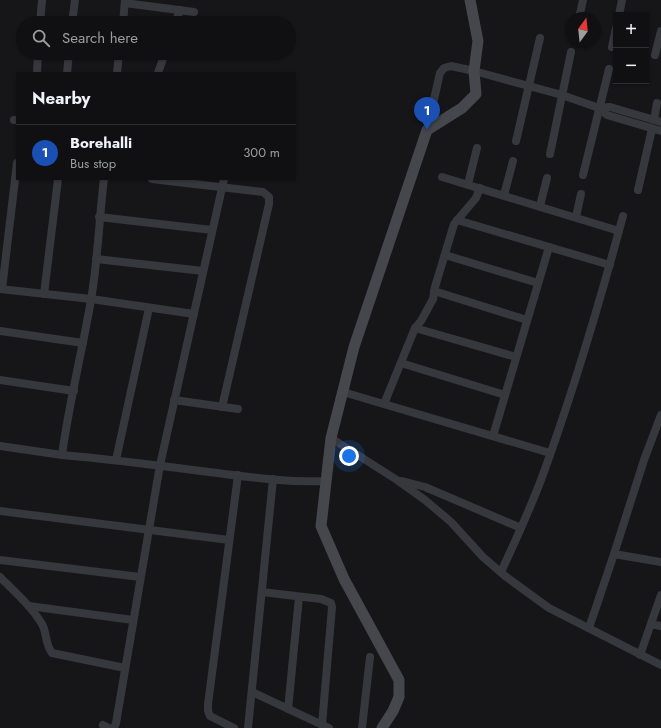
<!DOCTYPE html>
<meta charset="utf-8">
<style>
:root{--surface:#101012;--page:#1e1e20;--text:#f1f3f6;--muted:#9c9d9f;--line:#303032;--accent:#ea580c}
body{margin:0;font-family:Jost,sans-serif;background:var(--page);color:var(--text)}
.controls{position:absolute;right:12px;top:12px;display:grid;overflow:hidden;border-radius:0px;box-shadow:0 1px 3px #0004}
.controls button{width:36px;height:36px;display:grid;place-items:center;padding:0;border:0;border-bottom:1px solid var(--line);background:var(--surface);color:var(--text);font:20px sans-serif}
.compass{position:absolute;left:565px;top:12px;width:36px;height:36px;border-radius:50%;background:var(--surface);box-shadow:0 1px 3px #0004;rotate:15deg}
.you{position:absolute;left:349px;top:456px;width:14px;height:14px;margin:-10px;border:3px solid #fff;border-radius:50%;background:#1a73e8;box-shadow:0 0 0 6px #1a73e833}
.badge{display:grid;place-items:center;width:26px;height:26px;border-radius:50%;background:var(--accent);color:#fff;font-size:13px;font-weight:700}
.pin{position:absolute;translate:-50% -33px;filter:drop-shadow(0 1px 2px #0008)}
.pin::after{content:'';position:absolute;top:21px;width:14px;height:12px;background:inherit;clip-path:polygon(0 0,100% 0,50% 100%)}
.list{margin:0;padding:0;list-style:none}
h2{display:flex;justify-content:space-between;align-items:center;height:52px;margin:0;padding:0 16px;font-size:17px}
h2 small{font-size:13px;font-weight:400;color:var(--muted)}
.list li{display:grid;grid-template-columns:26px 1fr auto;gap:12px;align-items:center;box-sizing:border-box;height:56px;padding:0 16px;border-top:1px solid var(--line)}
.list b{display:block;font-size:15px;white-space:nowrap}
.list p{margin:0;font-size:13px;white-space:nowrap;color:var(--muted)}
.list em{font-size:13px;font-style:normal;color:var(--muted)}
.icon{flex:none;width:22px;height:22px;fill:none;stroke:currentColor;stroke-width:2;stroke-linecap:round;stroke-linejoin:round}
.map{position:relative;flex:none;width:661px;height:728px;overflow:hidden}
.search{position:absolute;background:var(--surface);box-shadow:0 1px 3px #0004;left:16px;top:16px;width:280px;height:44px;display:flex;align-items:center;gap:10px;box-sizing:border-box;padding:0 14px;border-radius:22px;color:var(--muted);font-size:15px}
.panel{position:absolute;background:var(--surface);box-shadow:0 1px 3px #0004;left:16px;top:72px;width:280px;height:108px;border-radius:0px}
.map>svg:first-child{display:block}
</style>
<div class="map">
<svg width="661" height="728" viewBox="0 0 661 728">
<rect width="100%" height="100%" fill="#161618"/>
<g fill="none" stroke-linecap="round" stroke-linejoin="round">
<g stroke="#37383d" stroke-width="8">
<path d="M125 3 194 12"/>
<path d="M619 15 622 0"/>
<path d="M579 18 583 0"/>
<path d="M40 23 42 0"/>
<path d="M72 23 75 0"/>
<path d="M123 23 125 0"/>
<path d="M175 23 180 10"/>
<path d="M612 47 616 28"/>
<path d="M655 55 661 31"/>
<path d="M37 73 38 53"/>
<path d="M67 73 69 53"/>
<path d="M117 73 119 53"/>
<path d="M158 73 165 53"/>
<path d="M599 108 610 107 661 122"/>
<path d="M14 120H17"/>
<path d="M654 120 657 103"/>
<path d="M427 130 440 73 444 68 451 66 474 71 562 95 599 108 607 115 661 131"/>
<path d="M516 141 540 38"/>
<path d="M550 154 571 52"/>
<path d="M583 175 609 69"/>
<path d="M442 177 619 231"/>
<path d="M104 179C99 219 98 260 91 300 82 352 69 403 62 455 108 459 155 465 201 471 243 476 284 483 326 481"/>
<path d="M152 179 263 192 269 197V204L222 407"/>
<path d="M468 184 477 148"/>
<path d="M638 190 652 129"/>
<path d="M504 195 513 161"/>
<path d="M540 206 547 178"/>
<path d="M99 217 212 230"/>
<path d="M576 217 581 194"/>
<path d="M457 220 610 265"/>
<path d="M445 255 538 283"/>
<path d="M96 259 203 271"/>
<path d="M0 289 91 299 194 314"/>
<path d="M2 289 17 163"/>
<path d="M434 291 527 320"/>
<path d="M44 294 58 179"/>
<path d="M415 328 516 357"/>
<path d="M0 331 83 343"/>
<path d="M401 363 505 395"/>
<path d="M0 380 74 391"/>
<path d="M343 392 550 453"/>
<path d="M174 400 238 409"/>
<path d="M384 404 415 328 421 321 433 299 435 287 454 224 476 198 480 188"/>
<path d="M493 436 549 247"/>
<path d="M331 438 397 480 425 500 451 522 483 557 505 576 549 608 661 665"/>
<path d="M0 446 62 455"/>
<path d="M116 460 149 308"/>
<path d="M402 481 425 487 521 528"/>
<path d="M0 511 229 540"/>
<path d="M614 554 644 460 661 415"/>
<path d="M0 560 140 577"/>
<path d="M501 572C515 542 529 511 541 480 573 393 599 305 623 216"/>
<path d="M0 577C15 592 31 606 42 624 47 633 45 644 52 653L125 668"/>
<path d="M262 592 321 599 331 603 332 607 322 725"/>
<path d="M29 606 133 620"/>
<path d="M651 624 661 626"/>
<path d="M589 628 614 554 661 562"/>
<path d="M640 655 661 595"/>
<path d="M252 692 329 728"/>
<path d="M288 709 299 597"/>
<path d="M103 725 109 728"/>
<path d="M114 728 116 723 160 465 224 179"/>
<path d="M234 728 210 716 208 711V704L238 475"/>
<path d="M248 728 273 479"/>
<path d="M362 728 370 657"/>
</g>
<path stroke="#45474d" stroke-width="11" d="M382 728 393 711 399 697V680L344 579 321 526 331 438 354 347 427 130 462 108 476 94 474 71 478 41 470 0"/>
</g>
</svg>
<div class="controls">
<button>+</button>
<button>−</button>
</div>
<svg class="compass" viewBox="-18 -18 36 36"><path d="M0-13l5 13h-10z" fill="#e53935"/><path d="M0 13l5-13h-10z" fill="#9c9d9f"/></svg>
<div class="you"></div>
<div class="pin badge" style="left:427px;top:130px;background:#1a4fb4">1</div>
<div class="search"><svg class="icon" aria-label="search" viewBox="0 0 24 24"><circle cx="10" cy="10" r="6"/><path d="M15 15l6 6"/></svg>Search here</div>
<section class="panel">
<h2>Nearby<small></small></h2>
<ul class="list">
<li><span class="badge" style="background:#1a4fb4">1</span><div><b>Borehalli</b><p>Bus stop</p></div><em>300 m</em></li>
</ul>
</section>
</div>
